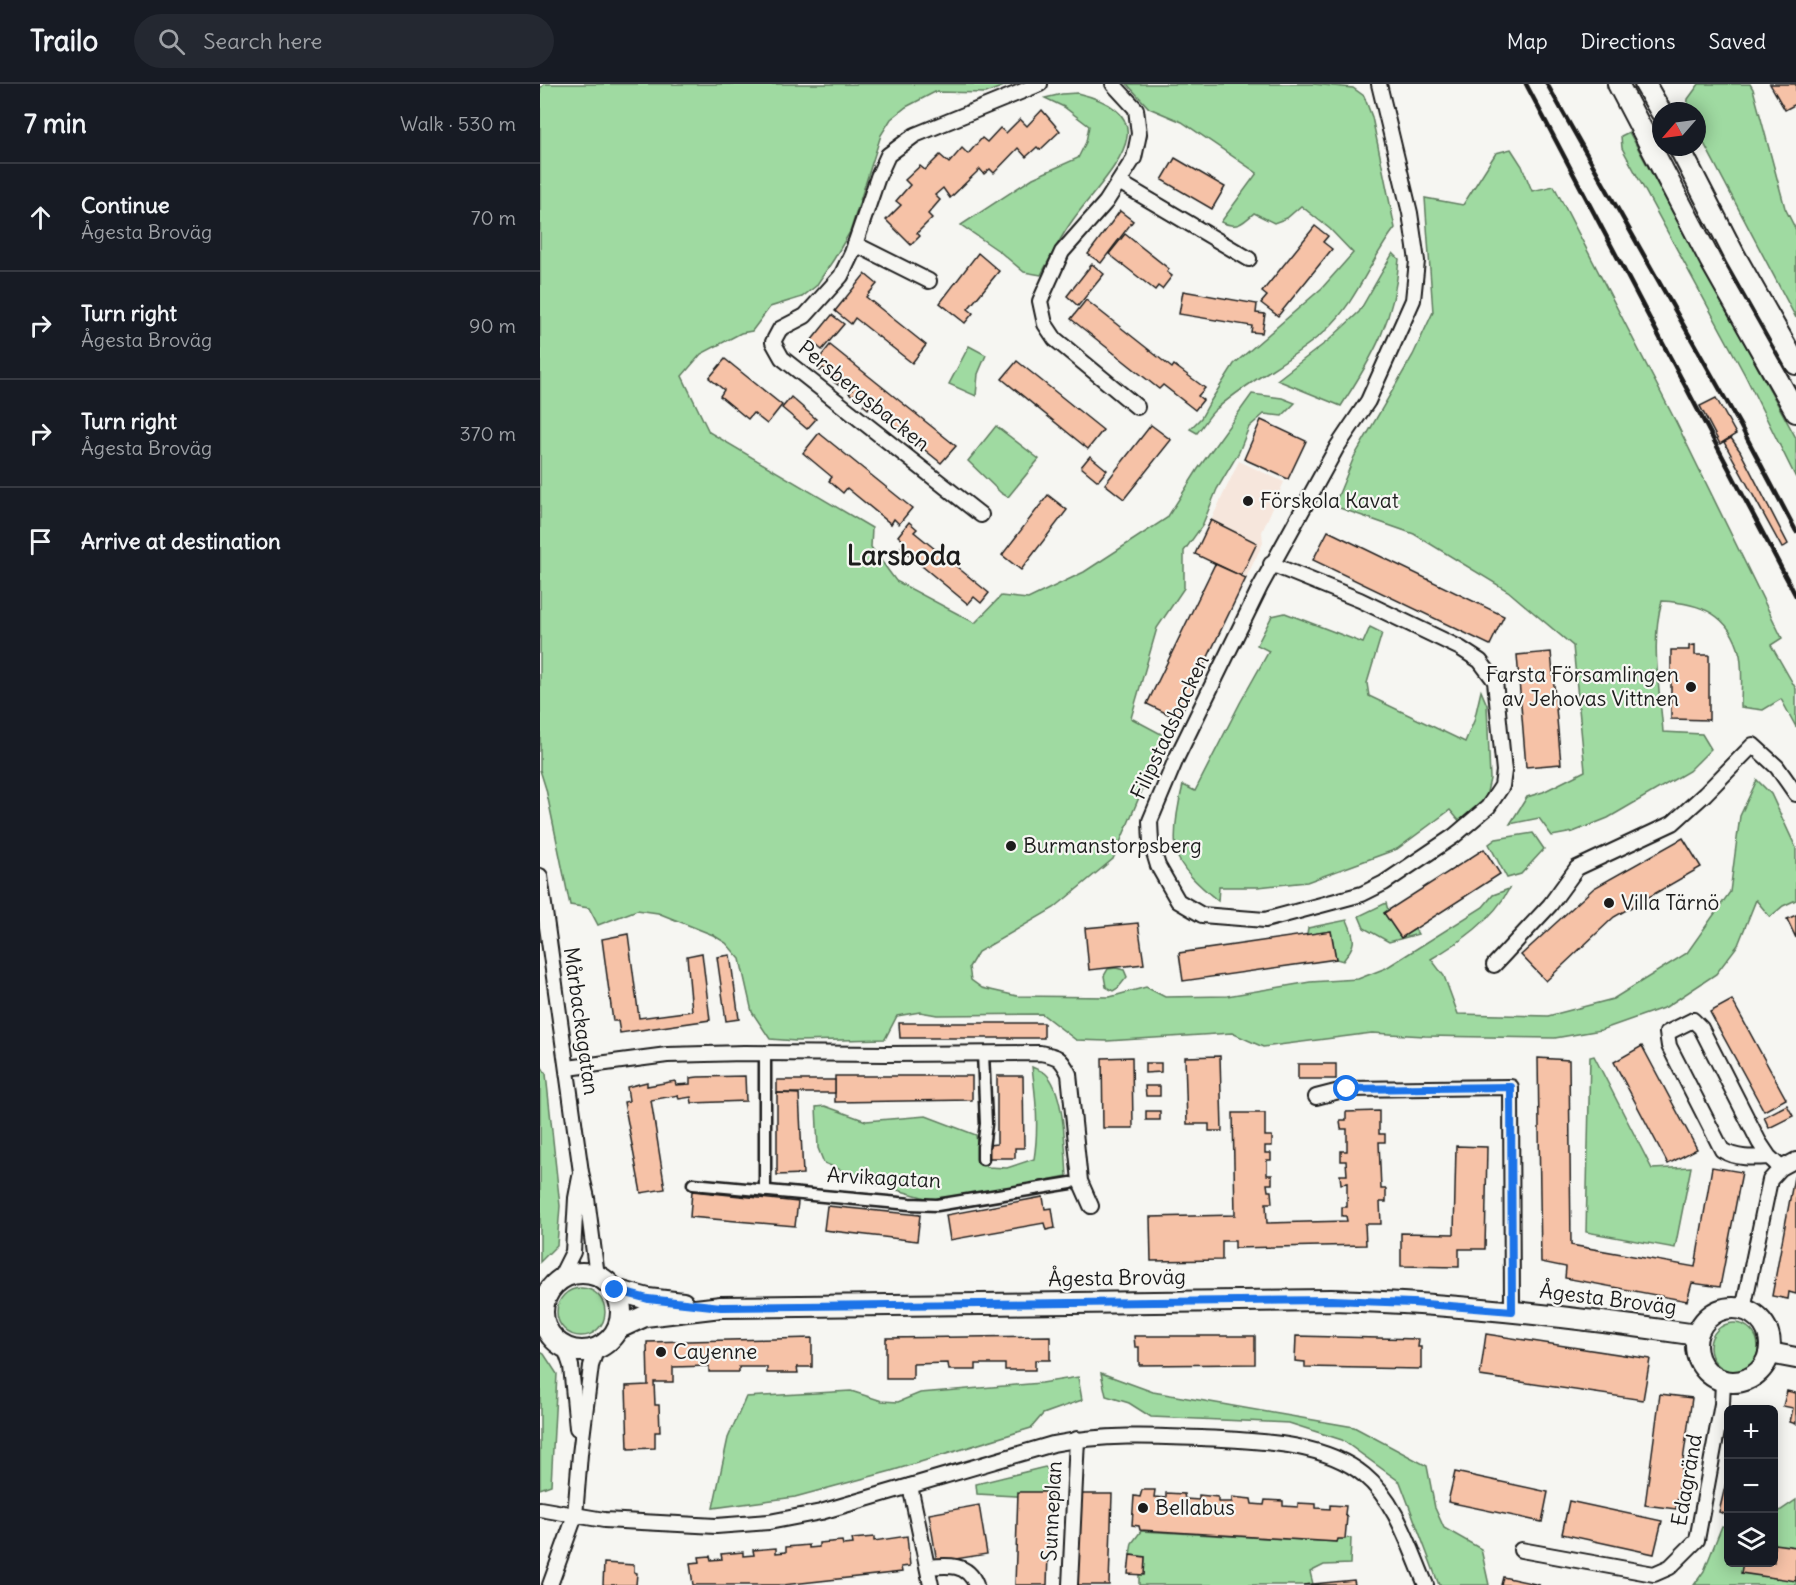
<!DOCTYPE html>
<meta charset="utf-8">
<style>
:root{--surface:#171b24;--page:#242831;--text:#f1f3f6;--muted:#9ea1a6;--line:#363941}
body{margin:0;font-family:Delius,sans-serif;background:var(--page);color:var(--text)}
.controls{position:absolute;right:18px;bottom:18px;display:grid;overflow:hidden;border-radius:9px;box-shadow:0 3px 15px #0003}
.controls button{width:54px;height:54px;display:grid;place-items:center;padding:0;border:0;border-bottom:2px solid var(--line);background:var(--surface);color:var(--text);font:30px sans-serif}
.compass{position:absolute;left:1112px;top:18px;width:54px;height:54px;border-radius:50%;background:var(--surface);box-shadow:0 3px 15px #0003;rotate:242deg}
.stop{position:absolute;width:18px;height:18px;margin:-14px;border:4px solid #1a73e8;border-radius:50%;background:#fff}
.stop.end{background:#1a73e8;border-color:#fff;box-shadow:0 2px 6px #0008}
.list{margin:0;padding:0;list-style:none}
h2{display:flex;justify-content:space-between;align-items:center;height:78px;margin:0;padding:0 24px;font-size:26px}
h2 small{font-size:20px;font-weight:400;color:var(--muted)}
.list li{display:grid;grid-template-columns:39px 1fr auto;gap:18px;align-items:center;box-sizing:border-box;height:108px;padding:0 24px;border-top:2px solid var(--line)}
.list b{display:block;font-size:22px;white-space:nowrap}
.list p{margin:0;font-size:20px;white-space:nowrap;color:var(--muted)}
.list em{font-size:20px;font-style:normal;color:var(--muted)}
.icon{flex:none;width:33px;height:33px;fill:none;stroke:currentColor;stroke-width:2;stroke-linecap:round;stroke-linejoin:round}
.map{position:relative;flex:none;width:1256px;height:1501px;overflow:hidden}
header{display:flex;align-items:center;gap:36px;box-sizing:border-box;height:84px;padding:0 30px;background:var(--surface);border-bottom:2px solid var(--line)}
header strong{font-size:28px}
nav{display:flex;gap:33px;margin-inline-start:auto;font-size:21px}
.search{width:420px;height:54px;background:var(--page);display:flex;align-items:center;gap:15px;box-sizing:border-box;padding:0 21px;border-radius:33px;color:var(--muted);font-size:22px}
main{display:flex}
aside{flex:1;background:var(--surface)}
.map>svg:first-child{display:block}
</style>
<header>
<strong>Trailo</strong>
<div class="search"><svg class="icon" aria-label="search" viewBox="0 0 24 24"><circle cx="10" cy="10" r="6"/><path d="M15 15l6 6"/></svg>Search here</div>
<nav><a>Map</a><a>Directions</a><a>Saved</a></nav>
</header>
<main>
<aside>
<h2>7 min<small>Walk · 530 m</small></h2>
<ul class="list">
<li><svg class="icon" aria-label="ahead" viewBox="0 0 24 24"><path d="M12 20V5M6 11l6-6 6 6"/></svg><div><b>Continue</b><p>Ågesta Broväg</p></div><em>70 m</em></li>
<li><svg class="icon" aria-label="right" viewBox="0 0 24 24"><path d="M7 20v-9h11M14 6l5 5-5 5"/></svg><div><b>Turn right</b><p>Ågesta Broväg</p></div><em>90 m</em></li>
<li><svg class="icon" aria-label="right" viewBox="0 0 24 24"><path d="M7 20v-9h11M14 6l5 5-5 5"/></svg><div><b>Turn right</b><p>Ågesta Broväg</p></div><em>370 m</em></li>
<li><svg class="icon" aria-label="arrive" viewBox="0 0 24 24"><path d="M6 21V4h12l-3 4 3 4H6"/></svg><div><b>Arrive at destination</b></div></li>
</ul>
</aside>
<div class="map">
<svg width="1256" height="1501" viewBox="0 0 1256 1501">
<rect width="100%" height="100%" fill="#f6f6f2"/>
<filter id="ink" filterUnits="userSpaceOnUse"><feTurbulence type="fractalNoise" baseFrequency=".0167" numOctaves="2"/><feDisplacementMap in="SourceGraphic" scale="12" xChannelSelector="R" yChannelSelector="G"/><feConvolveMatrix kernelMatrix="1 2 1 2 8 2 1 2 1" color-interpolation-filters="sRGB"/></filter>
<g filter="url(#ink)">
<path fill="#f6e6dc" d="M699 377 744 398 722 448 723 459 706 494 655 470Z"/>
<g fill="#9fdaa1" stroke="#5e7b5e" stroke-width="1.5">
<path d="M5 0H469L446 9 395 8 366 23 351 35 341 51 310 148 294 175 276 202 262 213 230 223 212 247 201 249 161 270 142 292 169 348 332 444 331 463 356 497 435 539 461 512 488 515 544 488 627 434 658 385 712 310 742 314 755 319 742 332 724 330 709 343 699 368 677 405 662 442 644 467V504L617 544 591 634 625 652 573 775 514 824 438 868 429 883 431 896 442 904 477 912 570 913 606 903 625 913 687 912 770 898 818 895 846 884 943 823 953 811 969 805C953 836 920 858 891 875L904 892 918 930 1008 932 1073 915 1147 869 1190 808 1200 732 1217 696 1231 710 1256 764V816L1243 822 1230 833 1216 816 1198 861 1176 890 1126 923 1061 946 1015 954 885 952 832 949 723 963 692 949 567 957 536 956 502 930 397 931 380 928 357 932 345 955 256 957 230 955 212 928 200 875 186 859 173 851 118 829 97 826 58 841 49 824 30 821 6 705 0 686V4Z"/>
<path d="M587 0H773L813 4 824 12 832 33 855 144C830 176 817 218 786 246 752 277 708 296 674 327 668 333 663 342 657 349L650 345 661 334 670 318 694 280 782 204 813 169 790 145 761 122 747 134 734 139 714 129C702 140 697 145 681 138L717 89 642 38 609 24Z"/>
<path d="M1159 0H1210L1213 5 1245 124 1256 146V234L1157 46V27L1147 26 1148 15Z"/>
<path d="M537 9C638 33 561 94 530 140 519 156 510 174 501 191L484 188 459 167 421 141 493 94 538 74 546 58 549 42 524 23 505 14 522 10Z"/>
<path d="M1089 48 1256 354V394L1205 291 1082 64 1081 52Z"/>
<path d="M971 65 982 82 992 107 1014 102 1136 338 1242 554 1231 561 1256 605V643L1241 615 1223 626 1201 623C1201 607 1203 587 1200 571 1190 530 1161 519 1122 517 1110 558 1120 606 1123 648L1162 650 1171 665 1149 687 1068 734 1033 748 1012 752 999 734 970 740 987 713 1003 708 1045 687 1033 562 968 507 874 450 794 422 814 373 873 271 893 228 885 114 923 121 956 69Z"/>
<path d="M853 169 859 175C855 235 833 273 801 322L737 296 789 256 819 228Z"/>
<path d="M429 262 446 271 438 290 436 312 409 300Z"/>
<path d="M456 342 499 375 468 413 461 409 428 377Z"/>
<path d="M745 529 823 559 830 543 842 549 827 599 829 612 925 658 934 637 941 607 947 621 950 695 945 717 921 739 910 726 857 765 767 798 718 803H679L678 817C665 806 639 785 636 767 633 745 638 721 643 701L655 707 700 619 729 567 717 561 732 532Z"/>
<path d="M993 749 1004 765 981 790 967 794 949 760 956 755Z"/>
<path d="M846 819 848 826 844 829 861 854 875 845 878 850 849 858 824 844 819 832Z"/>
<path d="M807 836C816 856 816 860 803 877L796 875 791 847 767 851 768 844Z"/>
<path d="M576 884 584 886 587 893 578 904 573 907 566 903 564 892 568 885Z"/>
<path d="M1054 972 1112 1085 1151 1083 1135 1164 1046 1148 1050 973Z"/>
<path d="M0 980 6 990 20 1122 17 1161 0 1178Z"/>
<path d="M492 983C496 985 502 987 505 989 525 1006 525 1067 527 1092L435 1110 393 1116 332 1099 284 1079 278 1064 276 1023 285 1022 326 1037 386 1032 436 1051 439 1076 447 1083 467 1084 494 1075C499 1045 496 1014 492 983Z"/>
<circle cx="41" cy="1228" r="24"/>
<circle cx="1194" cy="1263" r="24"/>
<path d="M0 1268 4 1270 17 1290 11 1401 0 1405Z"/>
<path d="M561 1289 613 1308 814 1343 887 1382 895 1424 904 1444 941 1465 949 1501H899L860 1398 802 1356 749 1339 611 1333 589 1319 566 1312Z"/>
<path d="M538 1293 542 1316 503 1330 491 1344 351 1387 255 1413 173 1424 188 1354 206 1313 311 1307 342 1317 358 1318 380 1309 501 1299Z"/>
<path d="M505 1383 512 1388 511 1414 437 1410 436 1400Z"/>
<path d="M1256 1416V1501H1154L1164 1487 1182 1442 1188 1443V1478H1234V1431Z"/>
<path d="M601 1447 797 1458 798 1455 811 1454 810 1480 784 1481 770 1488 773 1500 763 1501H599V1491L604 1490 605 1473 590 1471 592 1459Z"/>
</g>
<g fill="#f6c2a7" stroke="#1c1c1c" stroke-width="1.5">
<path d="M1230 0H1256V20L1245 26Z"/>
<path d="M502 26 520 47 500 66 497 63 486 73 478 64 454 89 450 85 444 90 440 85 410 114 403 104 395 111 400 116 388 130 392 134 377 149 380 152 371 161 346 136 361 121 356 117 370 101 365 96 380 82 385 86 400 71 409 79 422 64 428 70 442 54 447 58 460 44 466 49 480 35 487 42Z"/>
<path d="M635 74 685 103 672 125 622 96Z"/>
<path d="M580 127 593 137 561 179 548 170Z"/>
<path d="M775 142 788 152 783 158 792 165 738 232 721 219 727 212 722 208Z"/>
<path d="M585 150 629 185 627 188 632 192 622 205 618 202 615 206 569 170Z"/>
<path d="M438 169 459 187 428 225 433 229 425 239 400 219Z"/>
<path d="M552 180 564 190 538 222 527 212Z"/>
<path d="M325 190 337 200 326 213 386 261 372 279 315 234 311 240 295 227Z"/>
<path d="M643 207 717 220 716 229 725 230 722 249 711 248 712 242 639 230Z"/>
<path d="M546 216 632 284 634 281 665 304 658 312 663 316 655 326 623 301 619 305 531 235Z"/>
<path d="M292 231 304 240 282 266 271 257Z"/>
<path d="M290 261 416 362 401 379 344 333 349 328 339 320 335 325 330 322 328 325 323 321 326 318 316 309 313 312 309 309 312 306 300 298 298 301 294 298 296 295 283 284 280 287 277 285 279 281 275 280Z"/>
<path d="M185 275 242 321 227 340 213 329 208 335 180 312 184 306 169 294Z"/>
<path d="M477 277 563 346 548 365 462 295Z"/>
<path d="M251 313 276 335 267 345 242 324Z"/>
<path d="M1176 314 1196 350 1180 360 1160 322Z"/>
<path d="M721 336 766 357 748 395 704 375Z"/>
<path d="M611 341 631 356 584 415 565 400Z"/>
<path d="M279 349 372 424 359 440 354 435 351 440 307 404 303 409 289 397 292 393 263 369Z"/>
<path d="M1191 354 1200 367 1248 460 1242 464 1184 358Z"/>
<path d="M550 372 567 386 558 397 541 383Z"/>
<path d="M508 411 527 426 481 486 462 471Z"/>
<path d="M671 436 717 459 701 492 655 470Z"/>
<path d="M369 438 377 445 374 448 449 509 441 519 434 513 428 520 360 464 365 458 358 452Z"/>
<path d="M788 447 964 532 950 561 773 476Z"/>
<path d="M675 480 706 494 638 635 607 620Z"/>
<path d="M1155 561V571H1169V636L1131 635V566H1149V562Z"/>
<path d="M1011 568 1021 680 986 683 977 571Z"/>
<path d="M1143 754 1161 783 1074 833 1006 897 981 871 1054 804Z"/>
<path d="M944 765 960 790 861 854 844 829Z"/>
<path d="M1256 831V854L1247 835Z"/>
<path d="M598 839 604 880 549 886 545 844Z"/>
<path d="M791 847 796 875 643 897 639 869Z"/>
<path d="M88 850 99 934 152 927 147 872 162 869 170 936 80 949 78 937H73L62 855Z"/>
<path d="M190 871 199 935 186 937 177 873Z"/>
<path d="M1192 916 1246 1015 1224 1027 1170 928Z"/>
<path d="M359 939H504V954H360Z"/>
<path d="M1102 962 1157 1065 1128 1080 1074 978Z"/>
<path d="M680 972 682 1047H669V1040H647L645 973Z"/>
<path d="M592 973 593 1044H563L562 974Z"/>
<path d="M998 974 1029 976 1031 1161 1155 1183 1172 1083 1202 1088 1180 1203 1152 1199 1147 1217 1025 1194 1026 1183 1001 1178Z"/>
<path d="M605 979H621V988L605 989Z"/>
<rect x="758" y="980" width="38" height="15"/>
<path d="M205 992 206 1017 152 1019 151 1013 139 1015 138 1011 111 1016 125 1105 101 1109 84 1018 89 1017 87 1003 107 998V1002L135 997 136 1001 150 1000V994L158 993Z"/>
<path d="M295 992H432V1016L295 1018Z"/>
<path d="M457 992H483L484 1064H475V1074H448V1061L457 1060Z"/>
<rect x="237" y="996" width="58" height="13"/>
<path d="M605 1002H620V1012H606Z"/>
<path d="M237 1009 259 1010 263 1090 237 1091Z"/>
<path d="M1247 1021 1253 1032 1229 1044 1224 1033Z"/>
<rect x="606" y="1027" width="14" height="9"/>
<path d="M839 1027V1050H845V1058H839L841 1105H846V1118H840L841 1140H825L826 1161 695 1164V1157H682V1176L611 1177 610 1133 695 1131 693 1029H725V1052H732V1062H725V1069H731V1076H727V1091H732V1100H727L728 1107H731L732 1119H726L727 1139 807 1137 806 1132H802V1123H807V1099L801 1100 800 1091H807L806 1077H801V1067H807V1045H801L800 1036H806V1028Z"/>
<path d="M916 1062 947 1063 945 1165H919V1183L861 1182V1149L914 1150Z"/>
<path d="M1256 1091V1210L1249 1208 1248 1215 1232 1212 1254 1093Z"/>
<path d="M152 1107 258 1118 255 1142 150 1133Z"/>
<path d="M503 1113 505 1125 512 1124 515 1144 506 1146 504 1139 410 1156 406 1131Z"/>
<path d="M287 1122 380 1131 377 1157 284 1146Z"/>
<path d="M946 1250 1110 1275 1103 1316 940 1292Z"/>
<path d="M510 1252V1276H495V1286H465V1280H436V1286H409L408 1279 373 1280V1295H346V1254Z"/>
<path d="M594 1252H715V1280L599 1281V1263H595Z"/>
<path d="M756 1252 879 1255 878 1263H881V1285L765 1283V1278L755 1277Z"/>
<path d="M272 1254V1283H257L258 1289H227V1283H199V1288H169V1282L133 1283V1298H114L115 1321H119L120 1348H115V1364L88 1365 86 1302 108 1301 107 1258Z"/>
<path d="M1247 1307 1256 1309V1340L1250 1338 1253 1324 1243 1322Z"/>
<path d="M1120 1310 1152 1314 1136 1425 1105 1421Z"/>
<path d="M915 1388 1008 1408 1002 1438 908 1418Z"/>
<path d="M1188 1390V1431L1179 1428Z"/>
<path d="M602 1406H615L614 1413 626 1414V1409L644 1410 645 1415 659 1416V1411L678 1413V1418H692V1413L711 1415 712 1420 724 1421 725 1416 743 1417V1422L758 1423V1419L776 1420V1424L790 1425V1421L806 1422 805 1430 807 1433 805 1455H798L797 1458 600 1446 599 1442 592 1441 594 1412 600 1413Z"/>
<path d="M478 1408H510L507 1501H475Z"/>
<path d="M540 1410H572L569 1501H537Z"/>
<path d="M1029 1417 1122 1437 1114 1470 1022 1450Z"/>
<path d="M439 1421 447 1470 397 1478 389 1430Z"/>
<path d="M367 1452 370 1482 361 1483 362 1488 243 1501H153L150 1479 160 1478 159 1473 170 1472 171 1476 182 1475 181 1470 203 1468V1472L214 1471 213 1466 236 1464V1469L246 1468V1463L269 1461V1464L279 1463V1459L302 1457 303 1461 313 1460 312 1455 334 1453V1457Z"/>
<path d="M1234 1460 1256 1463V1497L1201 1489 1203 1478H1234Z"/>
<path d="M590 1471 605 1473 604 1491 588 1490Z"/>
<path d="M64 1479 94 1481V1488L97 1489 96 1501H63Z"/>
<path d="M963 1493 1000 1501H961Z"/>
<path d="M814 1496 815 1501H763L773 1500Z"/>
</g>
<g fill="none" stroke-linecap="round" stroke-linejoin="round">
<defs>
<g id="pedestrian">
<path d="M225 969V1107"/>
<path d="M443 969 446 1040 443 1063V1075"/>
<path d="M153 1100 370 1120 397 1121 531 1099"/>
</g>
<g id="minor">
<path d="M573 0 596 25 599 50 594 74 566 118 522 168 500 217 505 240 515 255 597 323"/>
<path d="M579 98 709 175"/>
<path d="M315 160 389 197"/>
<path d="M441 431 242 274 233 258 240 245 265 232 301 192 312 169 338 93 348 71 375 51 500 0"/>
<path d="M731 480 820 516 920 564 940 577 955 597 964 687 962 702 948 723 914 752 844 799 822 810 725 836 662 831 638 817 618 782 611 759 610 737 636 675 720 503 797 363 828 317 873 216 877 177 870 129 839 0"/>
<path d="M0 792 41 1088 47 1114 57 1192"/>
<path d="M954 881 1010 821 1037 784 1133 739 1165 710 1213 661 1237 683 1256 710"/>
<path d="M28 984 127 971 204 969 347 970 500 969C517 972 521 973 529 990L540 1097 551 1122"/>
<path d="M776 1013 807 1005 971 1003 972 1227"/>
<path d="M1229 1073C1213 1074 1196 1075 1182 1066L1129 962 1127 949 1153 936 1161 944 1219 1058 1229 1073 1241 1084"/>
<path d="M18 1198 33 1168 36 1114 40 1093"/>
<path d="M1203 1226 1230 1096 1241 1084 1256 1076"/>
<path d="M25 1264 31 1282 37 1344"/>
<path d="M370 1402 391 1501"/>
<path d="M0 1425 64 1436 176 1442 229 1438 281 1428 513 1360C563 1350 612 1352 662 1354 713 1357 783 1357 824 1391 856 1417 870 1464 886 1501"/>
<path d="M981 1466 1114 1490 1130 1483 1157 1456 1182 1320 1183 1298"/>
<path d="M388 1483C408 1481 428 1479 436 1501"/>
<path d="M10 1501 35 1432 40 1370 51 1282 56 1266"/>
<path d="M530 1501 537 1355"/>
</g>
<g id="secondary">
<path d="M1078 0 1170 176 1256 328"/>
<path d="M1105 0 1121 28"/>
<path d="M1139 63 1195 172 1256 280"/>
<circle cx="42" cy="1228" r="39"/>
<path d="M75 1206 108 1215 143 1219"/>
<circle cx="1193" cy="1261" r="37"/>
<path d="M79 1244 105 1232 181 1223 791 1216C914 1219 1036 1233 1157 1251"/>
<path d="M1230 1269 1256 1274"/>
</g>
</defs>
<use href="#pedestrian" stroke="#1c1c1c" stroke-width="15"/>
<use href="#minor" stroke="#1c1c1c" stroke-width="18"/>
<use href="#secondary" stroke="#1c1c1c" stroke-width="24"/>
<use href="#pedestrian" stroke="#f6f6f2" stroke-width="10"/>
<use href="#minor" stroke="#f6f6f2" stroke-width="14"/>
<use href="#secondary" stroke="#f6f6f2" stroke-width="20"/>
<g stroke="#1c1c1c" stroke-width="4.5">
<path d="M986 0 1256 512"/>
<path d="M1007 0 1200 341 1256 447"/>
</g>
</g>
</g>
<g fill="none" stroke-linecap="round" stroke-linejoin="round" filter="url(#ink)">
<path stroke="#1a73e8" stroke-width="8" d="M75 1206 108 1215 181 1223 791 1216 873 1219 972 1227 971 1003 807 1005"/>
</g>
<g fill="#1c1c1c" stroke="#f6f6f2" stroke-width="2">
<circle cx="708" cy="417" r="6"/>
<circle cx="1151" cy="603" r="6"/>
<circle cx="471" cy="762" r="6"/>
<circle cx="1069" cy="819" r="6"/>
<circle cx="121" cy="1268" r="6"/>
<circle cx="603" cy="1424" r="6"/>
</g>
<g text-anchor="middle" stroke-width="4.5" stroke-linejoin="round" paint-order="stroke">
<g font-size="21" fill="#1c1c1c" stroke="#f6f6f2">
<text transform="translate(324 312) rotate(39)" y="7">Persbergsbacken</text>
<text transform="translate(630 643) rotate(-65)" y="7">Filipstadsbacken</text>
<text transform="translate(41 937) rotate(82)" y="7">Mårbackagatan</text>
<text transform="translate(344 1094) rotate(3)" y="7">Arvikagatan</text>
<text transform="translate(577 1194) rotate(-1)" y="7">Ågesta Broväg</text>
<text transform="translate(1068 1215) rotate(7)" y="7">Ågesta Broväg</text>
<text transform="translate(1147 1396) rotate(-80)" y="7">Edagränd</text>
<text transform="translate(512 1427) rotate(-87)" y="7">Sunneplan</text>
</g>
<g font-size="21" fill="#1c1c1c" stroke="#f6f6f2" text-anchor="start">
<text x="720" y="424">Förskola Kavat</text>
<text x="1139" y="598" text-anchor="end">Farsta Församlingen<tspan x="1139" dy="24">av Jehovas Vittnen</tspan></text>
<text x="483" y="769">Burmanstorpsberg</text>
<text x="1081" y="826">Villa Tärnö</text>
<text x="133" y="1275">Cayenne</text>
<text x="615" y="1431">Bellabus</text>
</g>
<g font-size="27" font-weight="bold" fill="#1c1c1c" stroke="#f6f6f2">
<text x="364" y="481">Larsboda</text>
</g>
</g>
</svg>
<div class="controls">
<button>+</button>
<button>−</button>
<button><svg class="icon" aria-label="layers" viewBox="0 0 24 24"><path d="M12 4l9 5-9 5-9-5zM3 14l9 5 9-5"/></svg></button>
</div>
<svg class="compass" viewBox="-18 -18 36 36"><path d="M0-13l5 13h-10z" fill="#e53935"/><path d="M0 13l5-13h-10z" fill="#9ea1a6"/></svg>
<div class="stop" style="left:807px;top:1005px"></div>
<div class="stop end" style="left:75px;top:1206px"></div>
</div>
</main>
